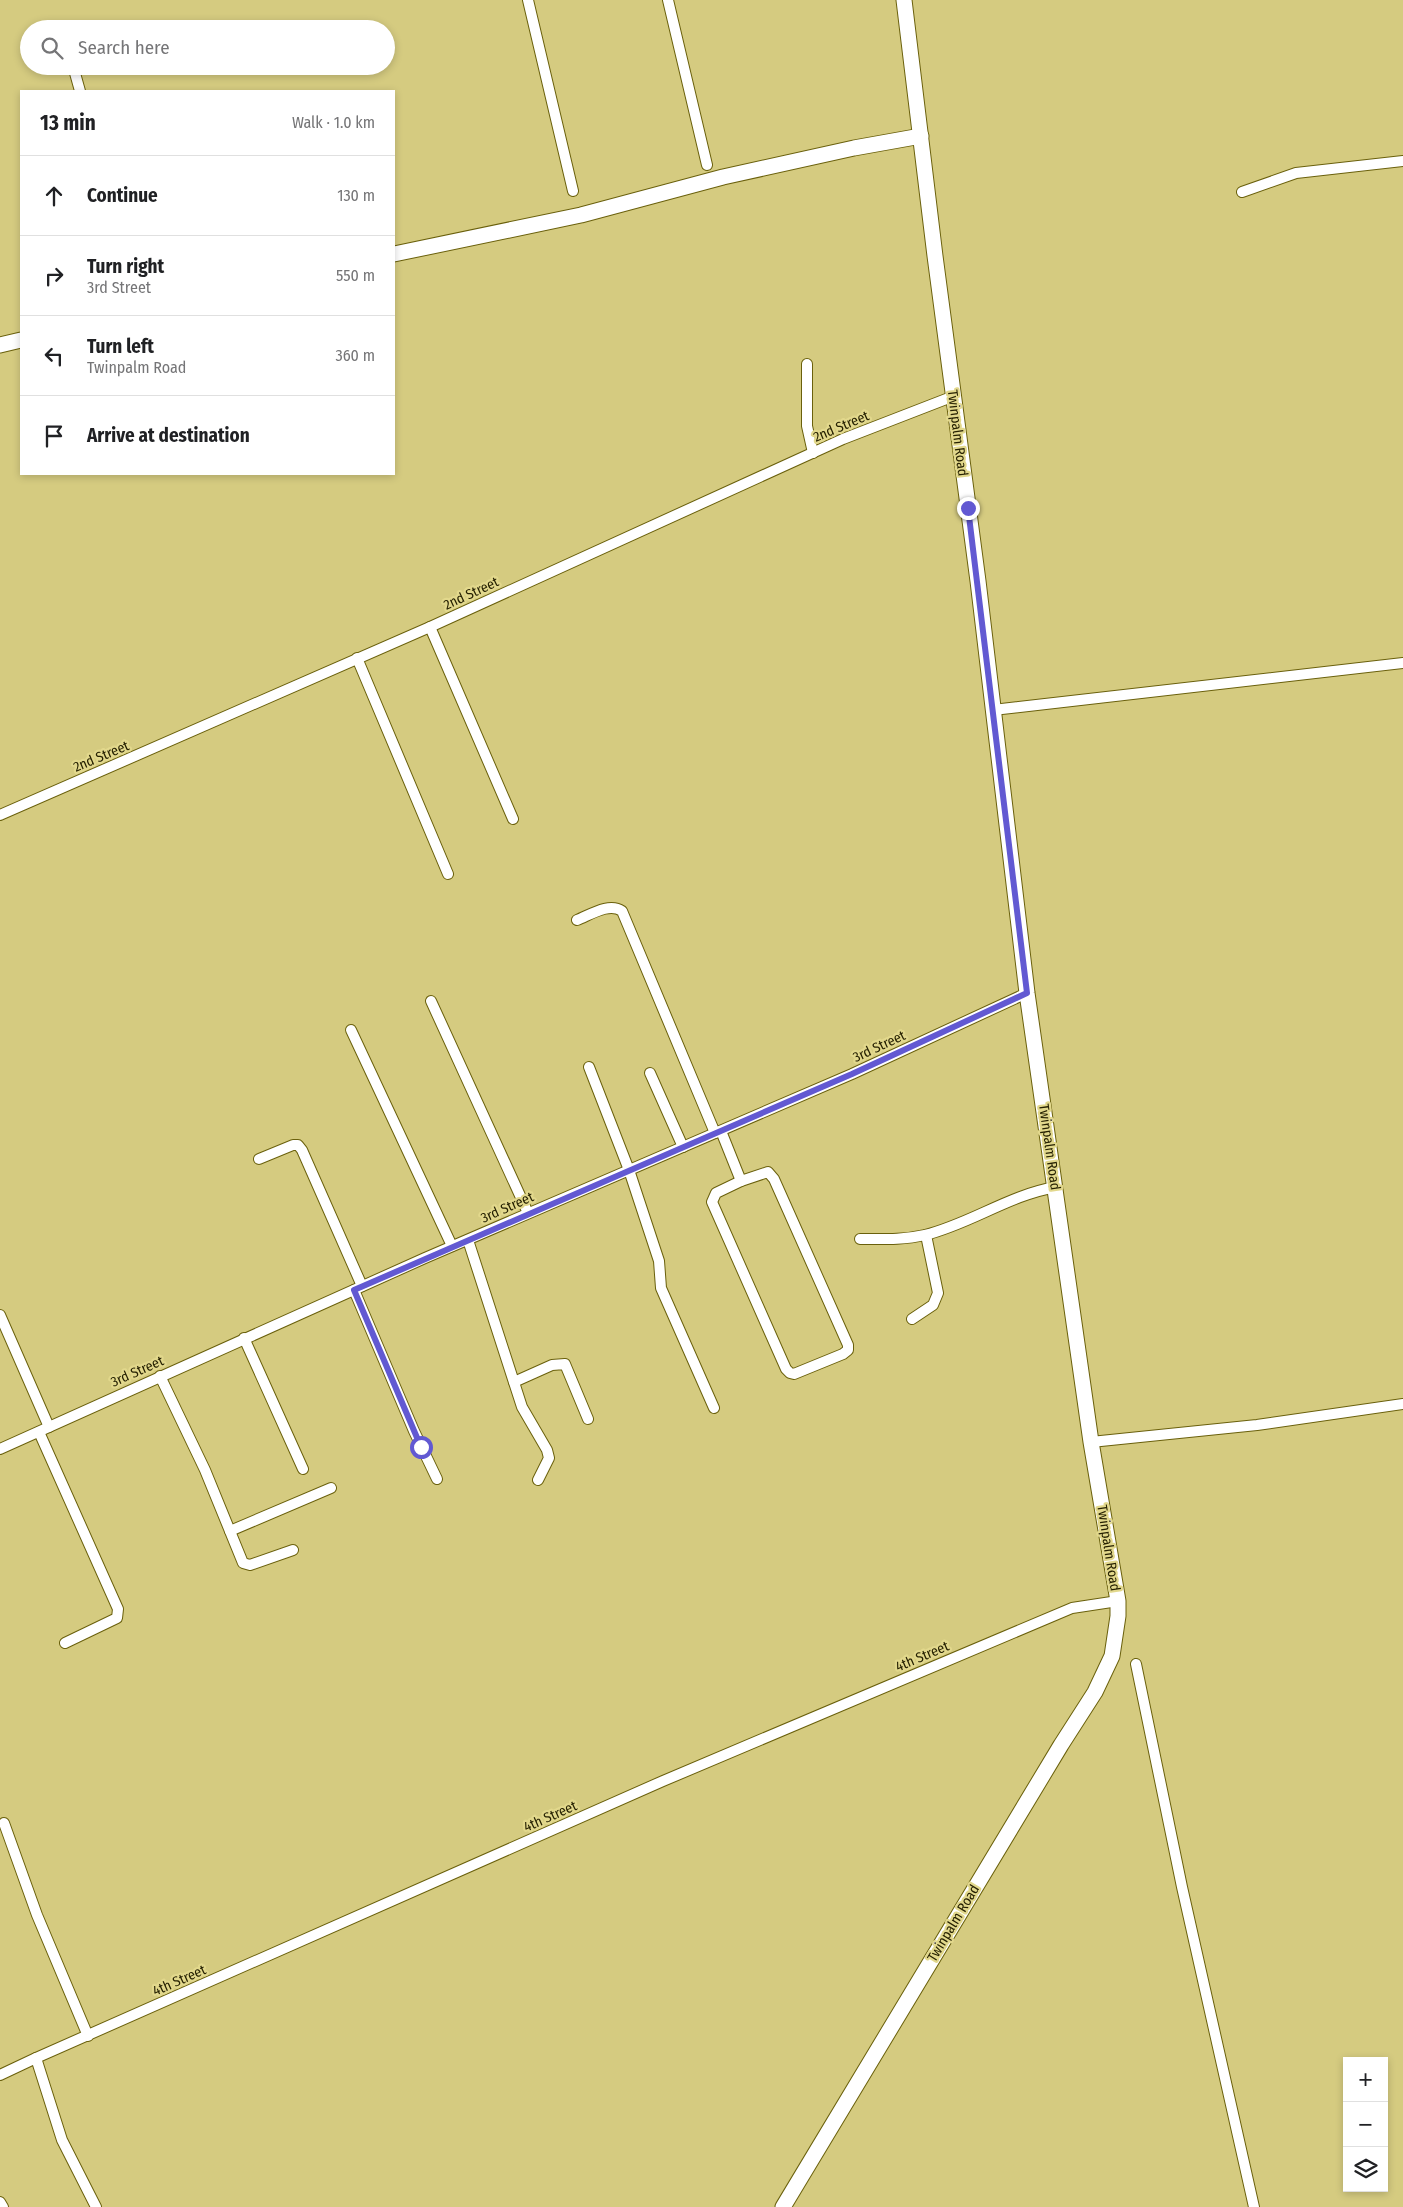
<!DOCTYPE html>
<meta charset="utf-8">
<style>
:root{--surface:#fff;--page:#f6f6f6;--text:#202124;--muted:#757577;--line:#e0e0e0}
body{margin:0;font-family:"Fira Sans Condensed",sans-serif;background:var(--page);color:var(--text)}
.controls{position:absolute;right:15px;bottom:15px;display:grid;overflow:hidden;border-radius:0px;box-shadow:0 2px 8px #0003}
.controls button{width:45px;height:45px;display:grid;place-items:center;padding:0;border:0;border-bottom:1px solid var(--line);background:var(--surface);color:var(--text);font:25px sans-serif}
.stop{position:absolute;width:15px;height:15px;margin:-11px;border:4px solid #6259d2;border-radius:50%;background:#fff}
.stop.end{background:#6259d2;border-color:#fff;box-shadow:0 1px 5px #0008}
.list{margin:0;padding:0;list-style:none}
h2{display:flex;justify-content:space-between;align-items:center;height:65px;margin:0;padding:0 20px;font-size:21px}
h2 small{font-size:16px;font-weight:400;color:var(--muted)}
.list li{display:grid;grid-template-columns:32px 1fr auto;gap:15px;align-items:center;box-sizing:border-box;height:80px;padding:0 20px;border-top:1px solid var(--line)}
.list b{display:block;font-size:19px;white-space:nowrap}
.list p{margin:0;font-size:16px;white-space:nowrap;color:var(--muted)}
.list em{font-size:16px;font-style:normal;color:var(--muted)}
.icon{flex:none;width:28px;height:28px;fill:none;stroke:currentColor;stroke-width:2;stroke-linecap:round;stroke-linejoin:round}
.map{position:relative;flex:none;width:1403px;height:2207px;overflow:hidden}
.search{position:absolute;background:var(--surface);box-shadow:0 2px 8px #0003;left:20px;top:20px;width:375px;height:55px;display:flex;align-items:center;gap:12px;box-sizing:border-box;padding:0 18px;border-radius:28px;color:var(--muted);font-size:19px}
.panel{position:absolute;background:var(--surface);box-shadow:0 2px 8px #0003;left:20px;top:90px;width:375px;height:385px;border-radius:0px}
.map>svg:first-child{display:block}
</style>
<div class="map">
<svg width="1403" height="2207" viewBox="0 0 1403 2207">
<rect width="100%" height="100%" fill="#d5cb80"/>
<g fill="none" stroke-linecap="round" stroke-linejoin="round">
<defs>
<g id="street">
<path d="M528 0 573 191"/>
<path d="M668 0 707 165"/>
<path d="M73 66 80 91"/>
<path d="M1242 192 1296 173 1403 161"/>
<path d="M807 364V426L813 453"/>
<path d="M430 627 513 819"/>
<path d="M357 658 448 874"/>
<path d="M993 710 1403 663"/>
<path d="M0 815 430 627 843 439 954 396"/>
<path d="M577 920C590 915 609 902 622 911L715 1133"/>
<path d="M431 1001 528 1213"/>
<path d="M351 1030 452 1246"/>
<path d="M589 1067 629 1170 659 1261 661 1288 714 1408"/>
<path d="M650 1073 683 1147"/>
<path d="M721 1131 741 1181"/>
<path d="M259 1159 293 1145H298L302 1150 362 1286"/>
<path d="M768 1172 774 1179 848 1345V1350L843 1354 794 1374 790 1373 786 1369 712 1202 716 1193 741 1181Z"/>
<path d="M860 1239C882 1239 903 1240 925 1235 970 1224 1009 1195 1056 1187"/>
<path d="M468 1240 522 1407 547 1450 549 1458 538 1480"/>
<path d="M354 1290 414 1431 437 1479"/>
<path d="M0 1315 49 1427"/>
<path d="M912 1319 933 1305 938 1293 926 1235"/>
<path d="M244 1338 303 1469"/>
<path d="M160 1376 205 1470 243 1563 250 1565 293 1550"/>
<path d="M514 1382 552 1365 565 1364 588 1419"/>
<path d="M39 1432 118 1609 117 1618 65 1643"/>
<path d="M1091 1442 1257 1425 1403 1404"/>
<path d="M0 1449 425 1258 852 1074 1027 993"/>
<path d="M230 1531 331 1488"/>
<path d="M1136 1664 1182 1887 1254 2207"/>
<path d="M4 1823 37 1915 88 2036"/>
<path d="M36 2058 62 2140 96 2207"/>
<path d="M0 2075 36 2058 663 1781 1072 1608 1118 1601"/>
<path d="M0 2202 3 2207"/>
</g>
<g id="secondary">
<path d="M394 254 581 215 723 177 854 148 921 136"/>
<path d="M0 345 21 340"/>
<path d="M783 2207 1061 1745 1095 1692 1112 1656 1118 1616V1601L1091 1442 1027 993 978 581 935 256 904 0"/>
</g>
</defs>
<use href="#street" stroke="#6a600c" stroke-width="12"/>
<use href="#secondary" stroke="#6a600c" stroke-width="17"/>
<use href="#street" stroke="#fff" stroke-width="10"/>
<use href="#secondary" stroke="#fff" stroke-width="15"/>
</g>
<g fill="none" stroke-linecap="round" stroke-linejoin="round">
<path stroke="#6259d2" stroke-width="6" d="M421 1447 354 1290 852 1074 1027 993 968 508"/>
</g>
<g text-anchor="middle" stroke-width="4.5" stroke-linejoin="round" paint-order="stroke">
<g font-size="14" fill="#262102" stroke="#e2d88c">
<text transform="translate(841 426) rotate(-23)" y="5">2nd Street</text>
<text transform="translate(958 433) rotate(83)" y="5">Twinpalm Road</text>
<text transform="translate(471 593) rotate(-25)" y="5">2nd Street</text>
<text transform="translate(101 756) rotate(-23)" y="5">2nd Street</text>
<text transform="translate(879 1046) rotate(-25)" y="5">3rd Street</text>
<text transform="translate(1050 1147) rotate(82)" y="5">Twinpalm Road</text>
<text transform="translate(507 1207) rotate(-24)" y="5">3rd Street</text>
<text transform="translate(137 1371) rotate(-24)" y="5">3rd Street</text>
<text transform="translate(1109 1548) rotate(81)" y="5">Twinpalm Road</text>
<text transform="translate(922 1656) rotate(-23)" y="5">4th Street</text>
<text transform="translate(550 1816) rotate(-24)" y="5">4th Street</text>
<text transform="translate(953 1923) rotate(-59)" y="5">Twinpalm Road</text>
<text transform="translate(179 1980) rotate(-24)" y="5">4th Street</text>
</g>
</g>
</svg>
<div class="controls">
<button>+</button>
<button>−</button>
<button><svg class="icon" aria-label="layers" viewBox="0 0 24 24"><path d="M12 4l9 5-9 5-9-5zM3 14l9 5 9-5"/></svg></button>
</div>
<div class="stop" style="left:421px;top:1447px"></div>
<div class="stop end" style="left:968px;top:508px"></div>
<div class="search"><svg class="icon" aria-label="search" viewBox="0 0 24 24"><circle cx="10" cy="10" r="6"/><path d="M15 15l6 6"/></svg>Search here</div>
<section class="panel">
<h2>13 min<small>Walk · 1.0 km</small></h2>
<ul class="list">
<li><svg class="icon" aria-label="ahead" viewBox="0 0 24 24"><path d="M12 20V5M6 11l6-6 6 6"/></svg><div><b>Continue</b></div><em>130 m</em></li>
<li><svg class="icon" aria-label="right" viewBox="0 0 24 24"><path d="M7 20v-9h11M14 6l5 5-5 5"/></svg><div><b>Turn right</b><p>3rd Street</p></div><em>550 m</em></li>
<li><svg class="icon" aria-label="left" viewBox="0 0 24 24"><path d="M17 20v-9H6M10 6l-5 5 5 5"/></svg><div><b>Turn left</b><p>Twinpalm Road</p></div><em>360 m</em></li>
<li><svg class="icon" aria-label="arrive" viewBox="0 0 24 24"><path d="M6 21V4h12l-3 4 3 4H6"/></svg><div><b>Arrive at destination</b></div></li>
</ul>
</section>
</div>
